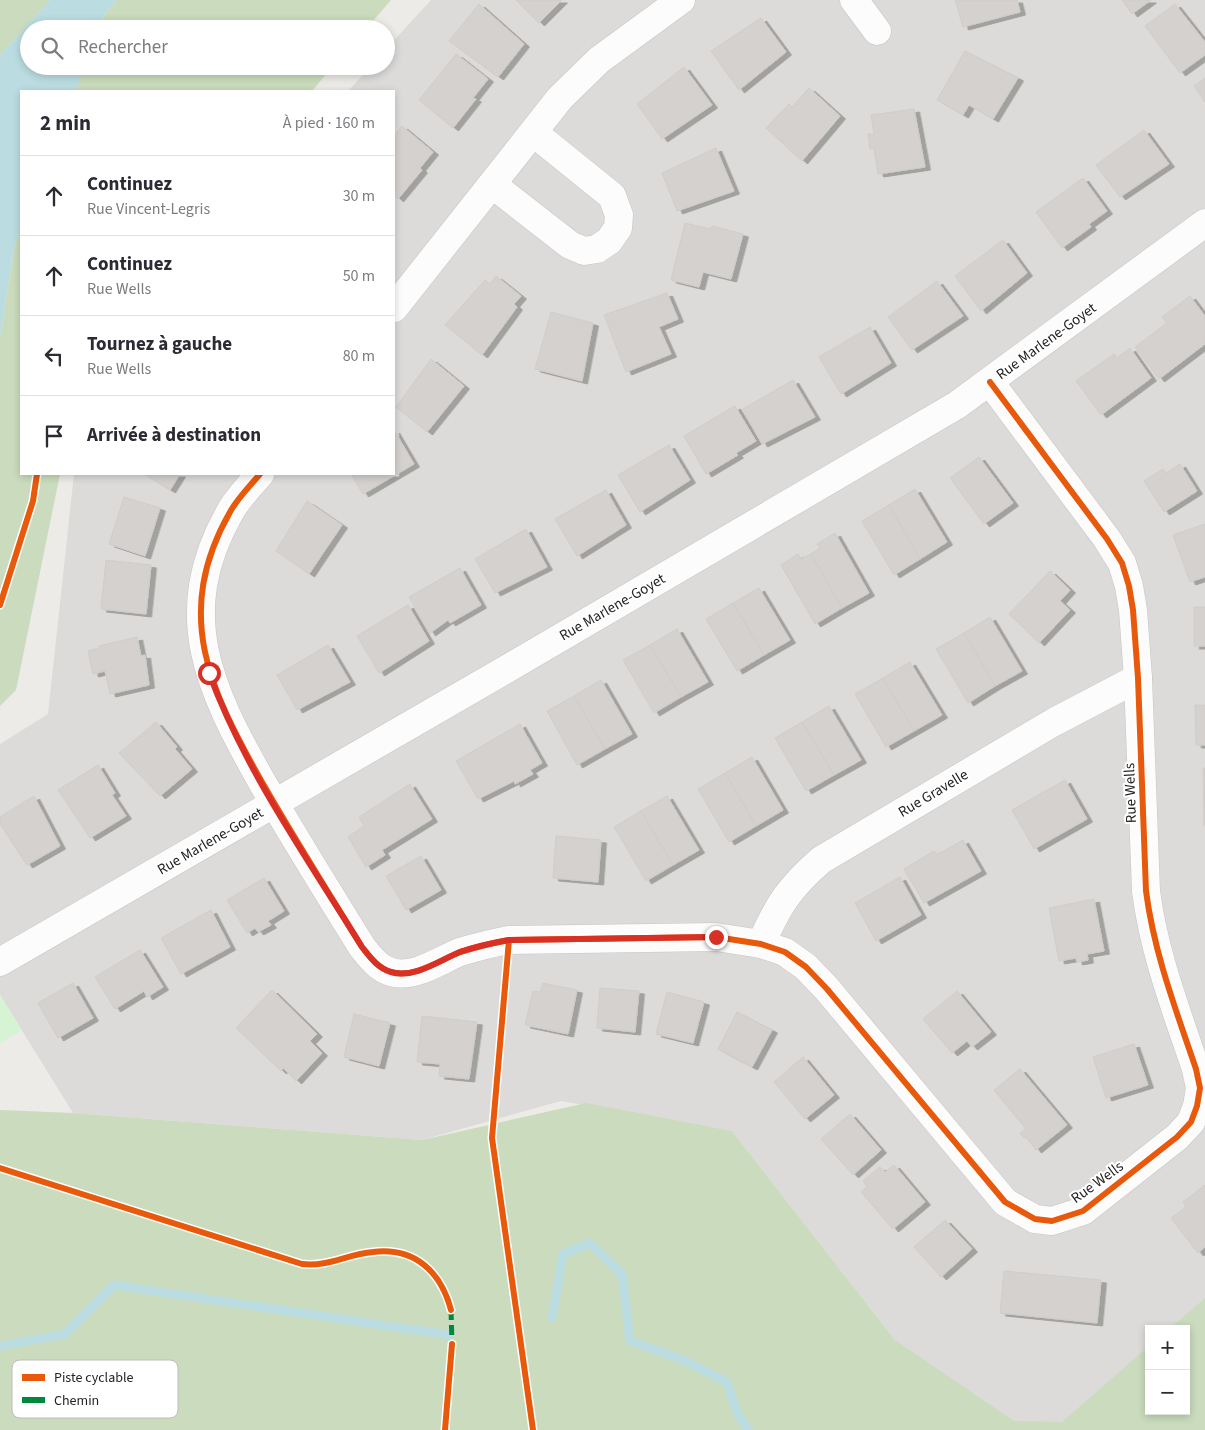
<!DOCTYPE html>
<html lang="fr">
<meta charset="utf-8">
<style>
:root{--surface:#fff;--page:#f2f2f3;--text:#2b2b33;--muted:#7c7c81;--line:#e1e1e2}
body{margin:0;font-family:"Source Sans 3",sans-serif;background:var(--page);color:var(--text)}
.controls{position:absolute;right:15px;bottom:15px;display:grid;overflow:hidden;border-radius:0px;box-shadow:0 2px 8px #0003}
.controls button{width:45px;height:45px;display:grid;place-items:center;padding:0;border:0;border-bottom:1px solid var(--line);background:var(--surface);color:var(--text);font:25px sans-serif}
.stop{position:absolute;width:15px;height:15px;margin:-11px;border:4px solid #d93025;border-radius:50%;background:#fff}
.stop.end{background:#d93025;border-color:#fff;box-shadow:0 1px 5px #0008}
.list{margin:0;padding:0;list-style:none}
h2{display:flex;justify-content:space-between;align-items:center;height:65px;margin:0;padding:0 20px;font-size:21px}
h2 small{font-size:16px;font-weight:400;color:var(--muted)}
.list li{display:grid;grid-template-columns:32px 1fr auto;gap:15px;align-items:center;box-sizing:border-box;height:80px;padding:0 20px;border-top:1px solid var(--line)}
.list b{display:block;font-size:19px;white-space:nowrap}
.list p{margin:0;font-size:16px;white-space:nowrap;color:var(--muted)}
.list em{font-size:16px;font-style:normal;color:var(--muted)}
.icon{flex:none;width:28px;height:28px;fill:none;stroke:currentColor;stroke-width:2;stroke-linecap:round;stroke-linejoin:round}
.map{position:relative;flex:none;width:1205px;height:1430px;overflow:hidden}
.search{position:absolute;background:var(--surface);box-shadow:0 2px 8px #0003;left:20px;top:20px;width:375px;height:55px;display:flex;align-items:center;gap:12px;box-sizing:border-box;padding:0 18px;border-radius:28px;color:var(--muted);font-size:19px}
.panel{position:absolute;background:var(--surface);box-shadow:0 2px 8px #0003;left:20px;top:90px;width:375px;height:385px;border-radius:0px}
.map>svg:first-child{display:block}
</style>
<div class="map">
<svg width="1205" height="1430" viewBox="0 0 1205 1430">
<defs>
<filter id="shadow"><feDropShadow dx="5.5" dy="3" stdDeviation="0" flood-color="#0004"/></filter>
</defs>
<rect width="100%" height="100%" fill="#edebe8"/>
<path fill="#dcdbd9" d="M431 0H1205V1336L1186 1329H1149V1380L1085 1430H982L895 1340 732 1131 561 1101 422 1140 73 1113 0 995V744L48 714 74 474H394V91H348L371 66H386V49Z"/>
<g fill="#cadcbd">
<path d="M0 0H50L0 55Z"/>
<path d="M116 0H391L366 29H99L104 16Z"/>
<path d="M85 66H333L312 91H75Z"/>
<path d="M21 228V474H60L16 690 0 706V338L14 247Z"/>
<path d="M586 1103 732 1131 895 1340 1014 1421 1062 1422 1149 1346V1411H1186V1329H1169L1205 1298V1430H0V1110L73 1113 422 1140Z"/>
</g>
<path fill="#d6f4d3" d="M0 995 22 1030 0 1043Z"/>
<path fill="#bbdde2" d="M50 0H116L104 16 99 29H29V66H85L75 91H21V228L14 247 0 338V55Z"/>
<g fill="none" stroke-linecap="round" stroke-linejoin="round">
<g stroke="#bbdde2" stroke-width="9">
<path d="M552 1318 563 1254 590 1243 622 1274 630 1341 681 1359 727 1382 736 1410 748 1430"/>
<path d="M0 1346 65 1334 114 1285 449 1335"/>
</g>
</g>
<g fill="#d4d1cf" stroke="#d0ccc9" filter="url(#shadow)">
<path d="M516 0H562L539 23Z"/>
<path d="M955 0H1017L1020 12 963 27Z"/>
<path d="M1122 0H1151L1132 14Z"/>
<path d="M479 4 524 44 498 77 449 41Z"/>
<path d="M1175 4 1205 42V55L1180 73 1145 26Z"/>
<path d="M761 18 786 52 739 90 711 51Z"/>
<path d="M965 51 1018 78 993 119 969 105 963 115 937 100Z"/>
<path d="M456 54 488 79 473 98 476 99 453 128 419 100Z"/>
<path d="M684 67 712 105 662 139 637 104Z"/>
<path d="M1205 78V102L1194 86Z"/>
<path d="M809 88 840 116 802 161 766 128 789 104 792 107Z"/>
<path d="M914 109 925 167 878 174 874 148 870 149 868 134H874L871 115Z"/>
<path d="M402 126 433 152 420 168 422 170 398 199 394 195V136Z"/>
<path d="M1144 130 1169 164 1120 197 1096 165Z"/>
<path d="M716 148 734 191 677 211 662 173Z"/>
<path d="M1083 178 1107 211 1089 224 1091 227 1062 248 1036 212Z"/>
<path d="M685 223 711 229 712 226 743 234 731 279 703 272 699 287 671 280Z"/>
<path d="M1003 240 1027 273 981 311 955 276Z"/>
<path d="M496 276 521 296 514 304 517 307 482 355 445 325 485 280 490 284Z"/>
<path d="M937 281 963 316 912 350 888 317Z"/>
<path d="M667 293 678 319 659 327 671 354 626 372 604 315Z"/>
<path d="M1190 296 1205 316V344L1159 379 1135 347 1167 323 1162 317Z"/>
<path d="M551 312 593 323 582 381 535 369Z"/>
<path d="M870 327 891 363 841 394 819 357Z"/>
<path d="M1130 348 1151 378 1101 415 1076 381 1114 354 1117 358Z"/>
<path d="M431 359 464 386 427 432 396 407Z"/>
<path d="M793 380 815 417 762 444 743 409Z"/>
<path d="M735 406 756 441 736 453 738 455 706 474 684 436Z"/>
<path d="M394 430 414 464 363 494 351 474H394Z"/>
<path d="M669 445 690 480 640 512 618 475Z"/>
<path d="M979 457 1013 503 984 524 950 478Z"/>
<path d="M1180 464 1197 491 1164 512 1144 481 1163 469 1166 473Z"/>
<path d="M144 474H180L170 490Z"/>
<path d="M915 489 947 542 920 559 889 505Z"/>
<path d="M606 490 626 525 577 556 555 519Z"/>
<path d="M124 497 160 508 145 556 109 544Z"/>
<path d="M307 501 342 525 309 574 276 551Z"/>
<path d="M889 505 920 559 894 575 862 521Z"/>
<path d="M1205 524V577L1190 582 1173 535Z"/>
<path d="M526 529 547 567 495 593 475 559Z"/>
<path d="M835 533 869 593 842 608 811 554 820 548 817 544Z"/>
<path d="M798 554 801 559 811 554 842 608 815 624 781 565Z"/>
<path d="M106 560 151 565 146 614 101 609Z"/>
<path d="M460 568 481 605 450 623 448 620 430 633 409 597Z"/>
<path d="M1050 571 1070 590 1060 601 1070 610 1039 643 1009 614Z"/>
<path d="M759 588 790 640 764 655 733 603Z"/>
<path d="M733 603 764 655 737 671 706 619Z"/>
<path d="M408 605 429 641 379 673 357 636Z"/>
<rect x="1194" y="607" width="11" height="39"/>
<path d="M990 617 1022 671 995 686 964 633Z"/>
<path d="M677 629 708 682 681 697 650 645Z"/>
<path d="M964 633 995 686 968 703 936 649Z"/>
<path d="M137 637 141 656 145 655 149 685 110 694 105 671 93 674 88 651 99 648V646Z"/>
<path d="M328 645 350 682 297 710 277 675Z"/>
<path d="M650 645 681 697 654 713 623 660Z"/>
<path d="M910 662 942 715 914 731 883 678Z"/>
<path d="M883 678 914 731 886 747 855 694Z"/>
<path d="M601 680 632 734 605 749 574 696Z"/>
<path d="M574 696 605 749 577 765 547 711Z"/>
<path d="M1195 705H1205V745H1196Z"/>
<path d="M829 706 861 760 834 775 802 722Z"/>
<path d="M156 722 177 747 175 749 192 769 160 796 119 753Z"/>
<path d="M802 722 834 775 806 791 775 738Z"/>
<path d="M520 724 542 763 530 770 533 774 515 784 514 781 478 799 456 761Z"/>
<path d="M752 757 783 810 756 826 725 773Z"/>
<path d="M98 765 115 793 112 795 126 816 90 838 58 790Z"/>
<path d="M1203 768H1205L1204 826Z"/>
<path d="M725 773 756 826 729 842 698 789Z"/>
<path d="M1065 780 1087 819 1034 849 1012 810Z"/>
<path d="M410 784 432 819 382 850 385 855 366 867 348 837 364 826 359 817Z"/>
<path d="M34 796 60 846 27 865 0 824V817Z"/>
<path d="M667 796 699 850 673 865 641 811Z"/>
<path d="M641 811 673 865 646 881 614 827Z"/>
<path d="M556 836 601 840 598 882 553 878Z"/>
<path d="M963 840 981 871 924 903 904 869 934 851 936 854 942 852Z"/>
<path d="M421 856 441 890 406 910 386 876Z"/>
<path d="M900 877 921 915 876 941 855 903Z"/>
<path d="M264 878 284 911 268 921 271 925 258 932 255 928 247 933 227 900Z"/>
<path d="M1094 899 1104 951 1087 954 1088 960 1077 962 1076 958 1059 961 1049 908Z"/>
<path d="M211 910 230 947 181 974 161 938Z"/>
<path d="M140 950 163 987 147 997 144 991 115 1009 95 977Z"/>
<path d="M73 983 93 1018 58 1038 38 1003Z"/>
<path d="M543 983 577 990 568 1034 525 1025 533 991 540 992Z"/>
<path d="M600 988 639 991 635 1032 597 1028Z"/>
<path d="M272 990 317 1034 310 1041 322 1053 296 1081 283 1068 281 1071 236 1028Z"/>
<path d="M957 991 991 1032 972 1047 967 1041 952 1053 923 1019Z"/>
<path d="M667 992 704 1002 693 1043 656 1034Z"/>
<path d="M737 1012 772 1030 752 1067 718 1049Z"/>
<path d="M354 1014 390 1023 379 1066 344 1057Z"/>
<path d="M422 1016 477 1022 469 1079 439 1076 440 1064 417 1062Z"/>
<path d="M1134 1044 1148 1085 1106 1098 1093 1057Z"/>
<path d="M803 1057 834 1095 805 1119 774 1082Z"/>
<path d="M1020 1069 1067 1125 1036 1150 1026 1137 1024 1138 1020 1133 1026 1129 994 1090Z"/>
<path d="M850 1114 881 1150 853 1175 821 1139Z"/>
<path d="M894 1165 925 1202 893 1229 861 1192 867 1187 863 1181 880 1167 885 1172Z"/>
<path d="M1205 1185V1247L1198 1253 1171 1218 1186 1207 1183 1202Z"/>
<path d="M945 1220 972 1249 941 1277 914 1247Z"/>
<path d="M1004 1271 1101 1280 1097 1323 1000 1313Z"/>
</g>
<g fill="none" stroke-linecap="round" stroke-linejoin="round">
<defs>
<g id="minor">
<path d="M854 0 877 31"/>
<path d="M493 185 570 245 584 251 597 249 609 241 618 228 619 215 612 196 534 133"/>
<path d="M394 308 560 98 599 60 681 0"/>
<path d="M260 474C250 486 237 499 230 512 172 614 210 690 262 782 294 838 328 892 362 947 370 957 378 968 391 972 414 979 440 960 460 952 477 947 492 943 509 940L716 937 761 944 785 952 806 967 827 989 1005 1202 1035 1219 1052 1221 1083 1211 1177 1137 1191 1122 1197 1106 1200 1088 1196 1069C1176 1010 1154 953 1146 891L1138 678 1133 610 1129 586 1122 563 1107 539 990 382"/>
<path d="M761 944C778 905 789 888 821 860L1054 722 1138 678"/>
<path d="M0 962 517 663 957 405 1205 223"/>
</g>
</defs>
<use href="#minor" stroke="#c6c5c4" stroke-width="29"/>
<use href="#minor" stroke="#fcfcfc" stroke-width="28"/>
<path stroke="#00873e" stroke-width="5" stroke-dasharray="10 5" stroke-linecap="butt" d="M451 1310 452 1344"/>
<defs>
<g id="cycleway">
<path d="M260 474C250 486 237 499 230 512 172 614 210 690 262 782 294 838 328 892 362 947 370 957 378 968 391 972 414 979 440 960 460 952 477 947 492 943 509 940L716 937 761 944 785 952 806 967 827 989 1005 1202 1035 1219 1052 1221 1083 1211 1177 1137 1191 1122 1197 1106 1200 1088 1196 1069C1176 1010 1154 953 1146 891L1138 678 1133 610 1129 586 1122 563 1107 539 990 382"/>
<path d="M0 605 33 501 37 474"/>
<path d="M509 940 492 1138 533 1430"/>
<path d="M0 1168 302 1264C329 1267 347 1254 373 1252 415 1247 441 1272 451 1310"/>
<path d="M445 1430 452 1344"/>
</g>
</defs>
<use href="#cycleway" stroke="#fff" stroke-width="9"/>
<use href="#cycleway" stroke="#e8590c" stroke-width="6"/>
</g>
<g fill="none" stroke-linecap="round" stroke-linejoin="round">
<path stroke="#d93025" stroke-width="6" d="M209 673C245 771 308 859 362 947 370 957 377 968 391 972 414 979 440 960 460 952 477 946 492 943 509 940L716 937"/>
</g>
<g text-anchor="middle" stroke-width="4" stroke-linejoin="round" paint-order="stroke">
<g font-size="15" fill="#1f1f1f" stroke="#fff">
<text transform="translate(1046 341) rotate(-36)" y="5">Rue Marlene-Goyet</text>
<text transform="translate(612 607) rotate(-30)" y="5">Rue Marlene-Goyet</text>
<text transform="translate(933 793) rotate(-31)" y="5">Rue Gravelle</text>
<text transform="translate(1130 793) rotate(-92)" y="5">Rue Wells</text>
<text transform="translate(210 841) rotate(-30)" y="5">Rue Marlene-Goyet</text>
<text transform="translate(1097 1182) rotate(-36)" y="5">Rue Wells</text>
</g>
</g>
<rect x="12" y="1360" width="166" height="58" rx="8" fill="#fff" stroke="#bcbcbc" stroke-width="1"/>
<rect x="22" y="1374" width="23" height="7" fill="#e8590c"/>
<rect x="22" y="1397" width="23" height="6" fill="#00873e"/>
<g font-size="14" fill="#1f1f1f">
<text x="54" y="1382">Piste cyclable</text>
<text x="54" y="1405">Chemin</text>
</g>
</svg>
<div class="controls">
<button>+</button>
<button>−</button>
</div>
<div class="stop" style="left:209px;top:673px"></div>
<div class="stop end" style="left:716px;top:937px"></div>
<div class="search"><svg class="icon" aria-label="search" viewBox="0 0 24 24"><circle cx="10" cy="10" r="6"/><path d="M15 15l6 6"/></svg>Rechercher</div>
<section class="panel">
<h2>2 min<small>À pied · 160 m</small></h2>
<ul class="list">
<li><svg class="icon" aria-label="ahead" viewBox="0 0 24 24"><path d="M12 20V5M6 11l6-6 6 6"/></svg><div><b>Continuez</b><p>Rue Vincent-Legris</p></div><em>30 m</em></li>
<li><svg class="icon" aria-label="ahead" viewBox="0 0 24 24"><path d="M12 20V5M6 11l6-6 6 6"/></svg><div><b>Continuez</b><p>Rue Wells</p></div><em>50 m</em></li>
<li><svg class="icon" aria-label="left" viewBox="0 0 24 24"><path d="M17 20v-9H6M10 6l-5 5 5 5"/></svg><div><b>Tournez à gauche</b><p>Rue Wells</p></div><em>80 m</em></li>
<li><svg class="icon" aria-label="arrive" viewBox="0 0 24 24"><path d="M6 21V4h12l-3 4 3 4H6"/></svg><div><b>Arrivée à destination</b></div></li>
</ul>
</section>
</div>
